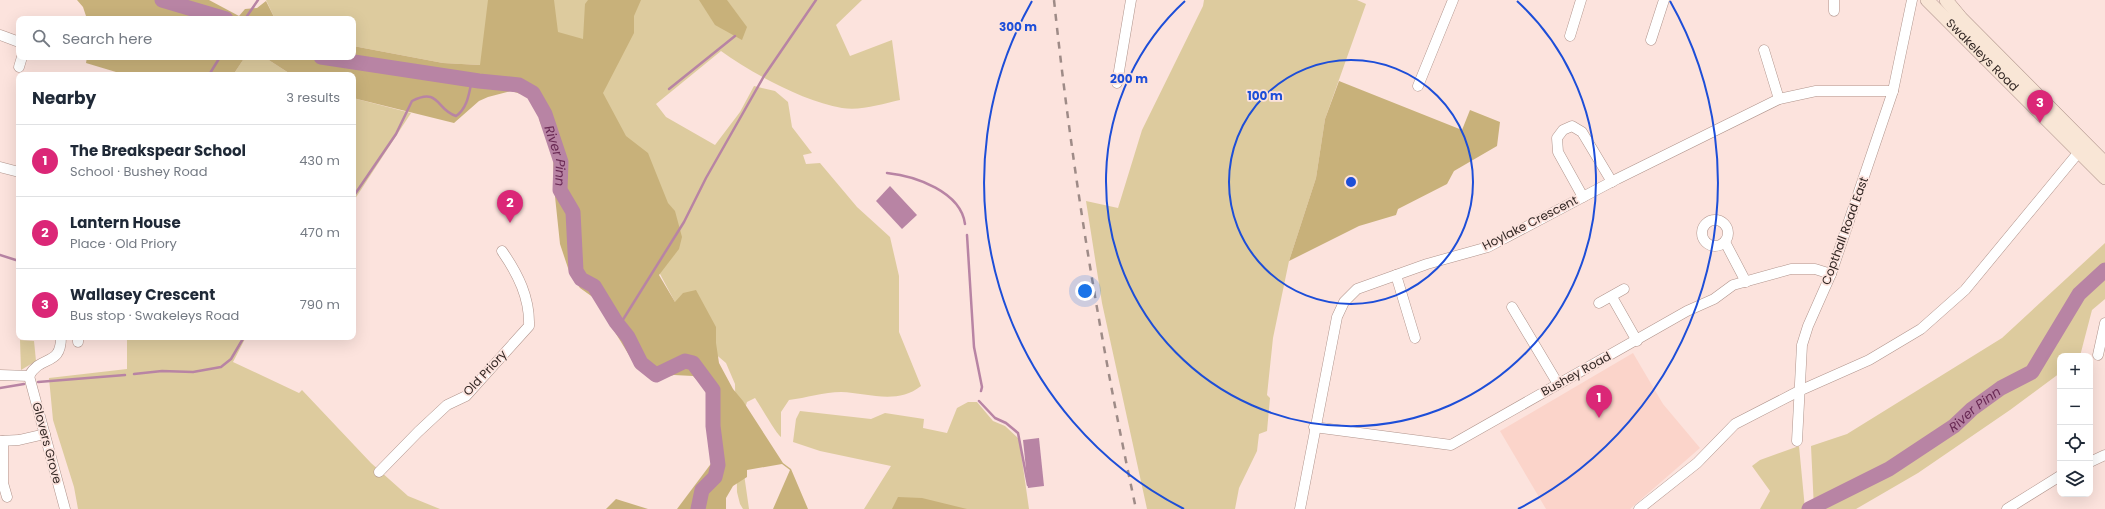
<!DOCTYPE html>
<meta charset="utf-8">
<style>
:root{--surface:#fff;--page:#f6f6f7;--text:#1f2937;--muted:#747a83;--line:#e0e1e3;--accent:#db2777}
body{margin:0;font-family:Poppins,sans-serif;background:var(--page);color:var(--text)}
.controls{position:absolute;right:12px;bottom:12px;display:grid;overflow:hidden;border-radius:8px;box-shadow:0 4px 16px #0002}
.controls button{width:36px;height:36px;display:grid;place-items:center;padding:0;border:0;border-bottom:1px solid var(--line);background:var(--surface);color:var(--text);font:20px sans-serif}
.you{position:absolute;left:1085px;top:291px;width:14px;height:14px;margin:-10px;border:3px solid #fff;border-radius:50%;background:#1a73e8;box-shadow:0 0 0 6px #1a73e833}
.badge{display:grid;place-items:center;width:26px;height:26px;border-radius:50%;background:var(--accent);color:#fff;font-size:13px;font-weight:700}
.pin{position:absolute;translate:-50% -33px;filter:drop-shadow(0 1px 2px #0008)}
.pin::after{content:'';position:absolute;top:21px;width:14px;height:12px;background:inherit;clip-path:polygon(0 0,100% 0,50% 100%)}
.list{margin:0;padding:0;list-style:none}
h2{display:flex;justify-content:space-between;align-items:center;height:52px;margin:0;padding:0 16px;font-size:17px}
h2 small{font-size:13px;font-weight:400;color:var(--muted)}
.list li{display:grid;grid-template-columns:26px 1fr auto;gap:12px;align-items:center;box-sizing:border-box;height:72px;padding:0 16px;border-top:1px solid var(--line)}
.list b{display:block;font-size:15px;white-space:nowrap}
.list p{margin:0;font-size:13px;white-space:nowrap;color:var(--muted)}
.list em{font-size:13px;font-style:normal;color:var(--muted)}
.icon{flex:none;width:22px;height:22px;fill:none;stroke:currentColor;stroke-width:2;stroke-linecap:round;stroke-linejoin:round}
.map{position:relative;flex:none;width:2105px;height:509px;overflow:hidden}
.search{position:absolute;background:var(--surface);box-shadow:0 4px 16px #0002;left:16px;top:16px;width:340px;height:44px;display:flex;align-items:center;gap:10px;box-sizing:border-box;padding:0 14px;border-radius:8px;color:var(--muted);font-size:15px}
.panel{position:absolute;background:var(--surface);box-shadow:0 4px 16px #0002;left:16px;top:72px;width:340px;height:268px;border-radius:8px}
.map>svg:first-child{display:block}
</style>
<div class="map">
<svg width="2105" height="509" viewBox="0 0 2105 509">
<rect width="100%" height="100%" fill="#fce3dd"/>
<path fill="#fbd4ca" d="M1633 353 1663 404 1700 448 1630 509H1546L1500 431Z"/>
<g fill="#ddcb9e">
<path d="M266 0H862L836 25 850 56 892 40 900 100C882 104 861 111 842 108 803 101 753 74 721 51L656 104 666 117 715 145 740 112 754 86 775 91 788 102 792 127 812 153 803 155 806 164 820 163 857 207 890 237 899 276V332L921 386C897 405 868 393 841 392 824 392 806 398 789 400L781 412V437C777 435 760 405 755 398L747 402 738 432 749 509H743L740 504 737 492 735 384 726 363 713 352 683 317 629 216 549 95 480 65 443 63 353 46V19H275Z"/>
<path d="M1204 0H1357L1366 4 1325 119 1316 178 1289 261 1273 338 1267 395 1270 398 1267 431 1259 434 1257 451 1239 488 1235 509H1147L1102 303 1086 201 1118 208 1142 130 1203 6Z"/>
<path d="M245 57H264L292 75H233Z"/>
<path d="M353 98 411 113 353 202Z"/>
<path d="M2105 243V299L2092 310 2080 356H2060V373L2010 410 1918 473 1856 509H1814L1811 446 1847 434 2002 338Z"/>
<path d="M127 337H246L233 362 299 393 302 390 371 463 408 496 440 509H78L74 487 53 420 49 378 127 369Z"/>
<path d="M20 340 34 341 36 361 21 370Z"/>
<path d="M968 402H977L993 421 1005 426 1019 439 1029 509H864L891 466 820 451 793 442 796 419 800 411 871 419 885 413 924 419 923 428 947 433 957 408Z"/>
<path d="M1799 446 1805 509H1760L1770 491 1752 466 1760 460Z"/>
</g>
<g fill="#c8b17a">
<path d="M77 0H209L239 16 245 9 257 8 266 1 275 19H87L83 7Z"/>
<path d="M488 0H554L558 32 583 39 585 4 588 0H641L634 16V33L603 93 626 136 648 153 668 203 675 211 682 237 679 249 659 275 675 302 683 293 696 290 716 327V343L719 363 733 389 743 401 783 463 791 469 808 509H773L790 470 782 464 747 470V477L733 486 726 498V509H677L713 461 706 411 708 397 702 385 693 376 674 375 653 380 637 368 594 298 580 288 570 274 560 244 554 187 553 152 540 122 537 108 531 97 511 91 488 97 479 101 454 123 353 98V75H292L264 57H353V46L443 63 480 65Z"/>
<path d="M699 0H727L747 27 742 40 715 25Z"/>
<path d="M87 57H245L233 75H126L86 63Z"/>
<path d="M1339 81 1462 130 1470 110 1500 122 1497 146 1454 171 1447 184 1398 209 1396 215 1359 226 1289 261 1316 178 1325 119Z"/>
<path d="M898 497 922 498 967 509H892Z"/>
<path d="M616 499 648 509H606Z"/>
</g>
<g fill="#b884a4">
<path d="M890 186 917 215 902 229 876 201Z"/>
<path d="M1039 438 1044 486 1028 488 1023 440Z"/>
</g>
<g fill="none" stroke-linecap="round" stroke-linejoin="round">
<g stroke="#b884a4" stroke-width="2.5">
<path d="M245 19 258 0"/>
<path d="M209 75 220 57"/>
<path d="M669 89 735 36"/>
<path d="M887 173C916 176 961 192 965 224"/>
<path d="M353 197 396 134 412 101C440 87 436 110 456 116 468 108 469 92 472 80"/>
<path d="M967 235 974 347 982 387 981 391"/>
<path d="M0 255 19 261"/>
<path d="M619 326 684 222 706 178 764 76 816 0"/>
<path d="M134 374 162 371 193 372 221 367 231 359 244 337"/>
<path d="M38 382 125 375"/>
<path d="M0 388 24 384"/>
<path d="M979 401 995 418 1006 423 1018 433 1028 485"/>
</g>
<g stroke="#b884a4" stroke-width="15">
<path d="M162 0 226 19"/>
<path id="s1" d="M321 57 479 81 519 85 533 93 545 114 561 162 560 190 573 212 576 271 581 279 594 286 616 322 628 337 641 363 656 375 685 361 693 363 713 390V426L718 465 715 477 702 490 698 509"/>
<path id="s2" d="M1809 509 1889 469 1954 426 1972 409 2001 388 2032 372 2079 294 2105 270"/>
</g>
<defs>
<g id="minor">
<path d="M1834 0V11"/>
<path d="M0 35 19 42"/>
<path d="M1570 36 1581 0"/>
<path d="M1651 40 1664 0"/>
<path d="M1764 50 1779 99"/>
<path d="M19 67 22 57"/>
<path d="M1117 83 1131 0"/>
<path d="M1418 86 1453 0"/>
<path d="M0 167 19 172"/>
<path d="M1583 197 1558 152 1557 138 1563 130 1572 126 1582 132 1612 182"/>
<circle cx="1715" cy="233" r="13"/>
<path d="M1725 242 1746 282"/>
<path d="M1396 275 1415 338"/>
<path d="M1612 297 1637 341"/>
<path d="M1599 303 1624 289"/>
<path d="M1512 307 1558 384"/>
<path d="M78 337V342"/>
<path d="M2098 355 2105 323"/>
<path d="M0 375 29 376"/>
<path d="M29 376 65 509"/>
<path d="M29 376C41 354 61 367 61 337"/>
<path d="M1314 427 1451 445 1687 311 1714 299 1733 285 1791 269H1815L1831 274"/>
<path d="M0 441 19 440 45 434"/>
<path d="M3 441V483L7 497"/>
<path d="M1797 441 1802 345 1808 326 1831 274 1893 91 1912 0"/>
<path d="M2090 462 2105 455"/>
<path d="M379 472 418 432 447 405 466 396 529 326C530 298 518 274 502 251"/>
<path d="M1300 509 1337 317 1344 302 1357 289 1427 264 1488 247 1617 179 1779 99 1816 91H1893"/>
<path d="M1639 509 1697 463 1735 424 1799 391 1869 360 1921 329 1965 290 2083 147"/>
<path d="M2007 509 2060 476"/>
</g>
<g id="secondary">
<path id="s3" d="M1927 0 2105 178"/>
<path d="M1946 0 1961 18 2105 163"/>
</g>
</defs>
<use href="#minor" stroke="#b0948c" stroke-width="11"/>
<use href="#secondary" stroke="#b0948c" stroke-width="14"/>
<use href="#minor" stroke="#fff" stroke-width="10"/>
<use href="#secondary" stroke="#f9e6d6" stroke-width="13"/>
<path stroke="#9e8b87" stroke-width="2.5" stroke-dasharray="7 7" stroke-linecap="butt" d="M1054 0C1072 171 1100 341 1136 509"/>
</g>
<g fill="none" stroke="#1d4ed8" stroke-width="2">
<circle cx="1351" cy="182" r="122"/>
<path d="M1517 1A245 245 0 1 1 1185 1"/>
<path d="M1184 509A367 367 0 0 1 1032 1M1670 1A367 367 0 0 1 1518 509"/>
</g>
<g text-anchor="middle" stroke-width="3.5" stroke-linejoin="round" paint-order="stroke">
<g font-size="12" fill="#312623" stroke="#fce3dd">
<text dy="4" stroke="none"><textPath href="#s3" startOffset="78">Swakeleys Road</textPath></text>
<text transform="translate(1530 223) rotate(-27)" y="4">Hoylake Crescent</text>
<text transform="translate(1845 231) rotate(-70)" y="4">Copthall Road East</text>
<text transform="translate(485 373) rotate(-47)" y="4">Old Priory</text>
<text transform="translate(1576 374) rotate(-29)" y="4">Bushey Road</text>
<text transform="translate(47 443) rotate(75)" y="4">Glovers Grove</text>
</g>
<g font-size="13" font-style="italic" fill="#692954" stroke="#fce3dd">
<text dy="5" stroke="none"><textPath href="#s1" startOffset="284">River Pinn</textPath></text>
<text dy="5" stroke="none"><textPath href="#s2" startOffset="194">River Pinn</textPath></text>
</g>
</g>
<circle cx="1351" cy="182" r="6" fill="#1d4ed8" stroke="#fce3dd" stroke-width="2"/>
<g font-size="12" text-anchor="middle" font-weight="bold" fill="#1d4ed8" stroke="#fce3dd" stroke-width="3.5" stroke-linejoin="round" paint-order="stroke">
<text x="1018" y="31">300 m</text>
<text x="1129" y="83">200 m</text>
<text x="1265" y="100">100 m</text>
</g>
</svg>
<div class="controls">
<button>+</button>
<button>−</button>
<button><svg class="icon" aria-label="locate" viewBox="0 0 24 24"><circle cx="12" cy="12" r="6"/><path d="M12 2v4M12 18v4M2 12h4M18 12h4"/></svg></button>
<button><svg class="icon" aria-label="layers" viewBox="0 0 24 24"><path d="M12 4l9 5-9 5-9-5zM3 14l9 5 9-5"/></svg></button>
</div>
<div class="you"></div>
<div class="pin badge" style="left:1599px;top:418px">1</div>
<div class="pin badge" style="left:510px;top:223px">2</div>
<div class="pin badge" style="left:2040px;top:123px">3</div>
<div class="search"><svg class="icon" aria-label="search" viewBox="0 0 24 24"><circle cx="10" cy="10" r="6"/><path d="M15 15l6 6"/></svg>Search here</div>
<section class="panel">
<h2>Nearby<small>3 results</small></h2>
<ul class="list">
<li><span class="badge">1</span><div><b>The Breakspear School</b><p>School · Bushey Road</p></div><em>430 m</em></li>
<li><span class="badge">2</span><div><b>Lantern House</b><p>Place · Old Priory</p></div><em>470 m</em></li>
<li><span class="badge">3</span><div><b>Wallasey Crescent</b><p>Bus stop · Swakeleys Road</p></div><em>790 m</em></li>
</ul>
</section>
</div>
